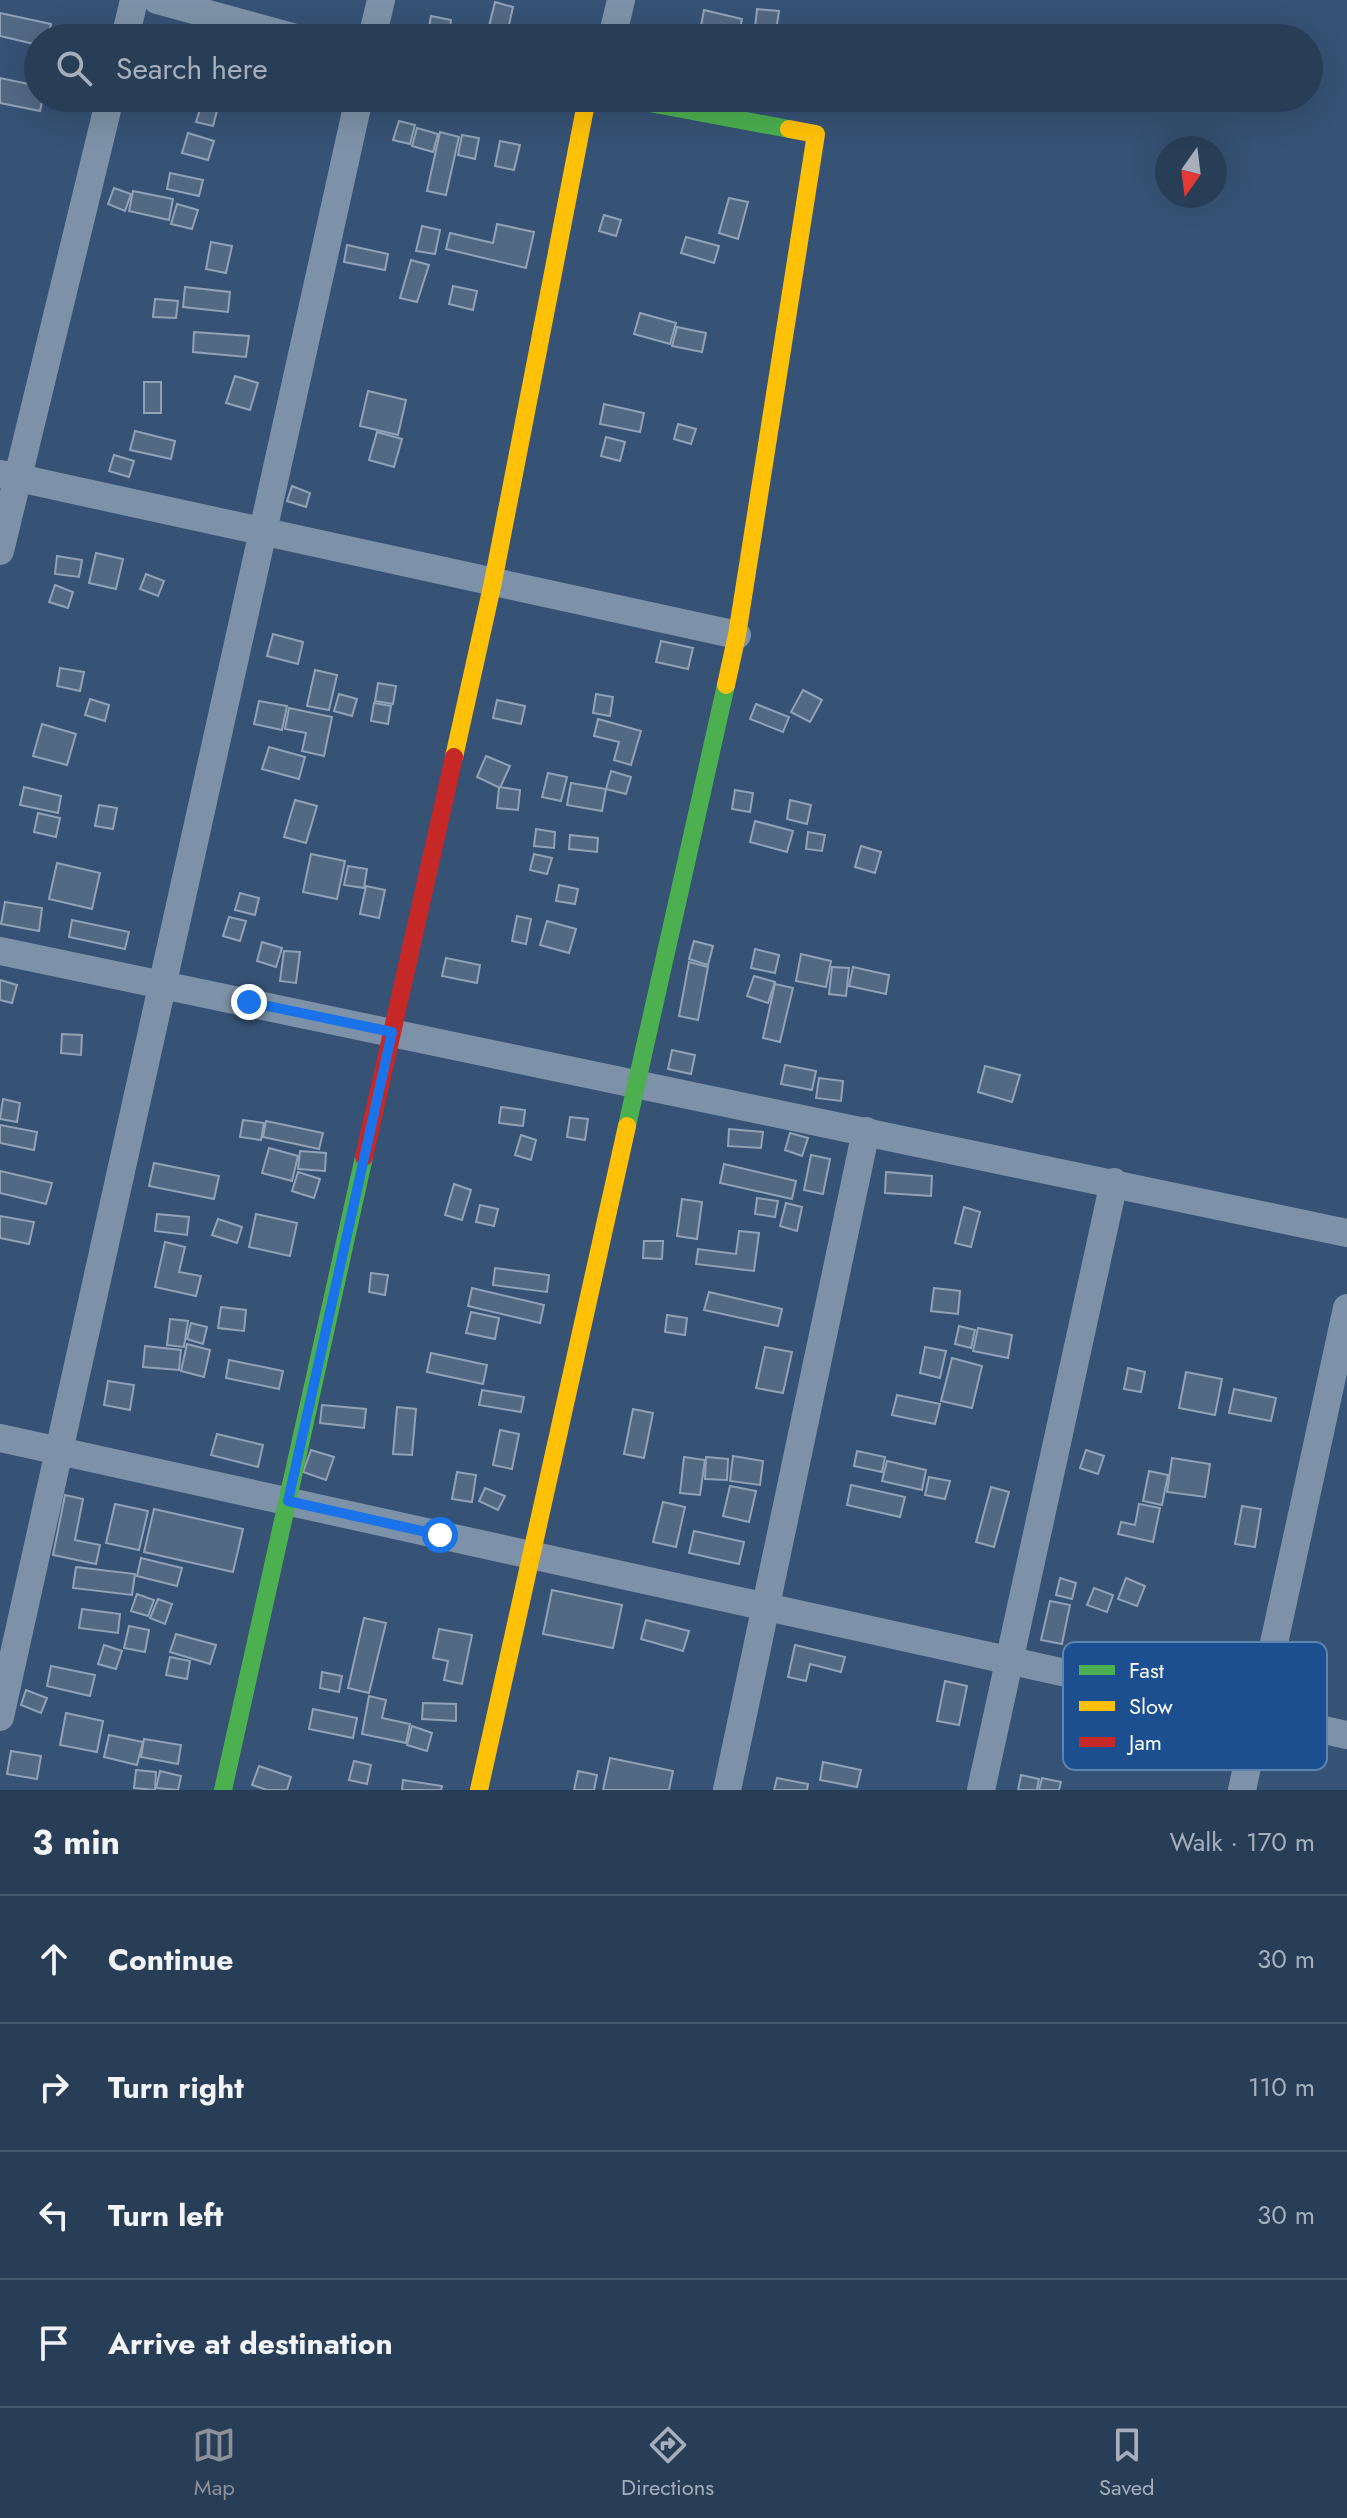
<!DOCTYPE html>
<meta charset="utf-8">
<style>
:root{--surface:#283e57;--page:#344961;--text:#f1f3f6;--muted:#a5aeba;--line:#44576d;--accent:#8c9099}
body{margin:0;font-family:Jost,sans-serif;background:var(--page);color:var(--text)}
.compass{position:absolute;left:1155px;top:136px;width:72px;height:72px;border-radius:50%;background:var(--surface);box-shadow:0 8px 32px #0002;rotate:194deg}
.stop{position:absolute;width:24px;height:24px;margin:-18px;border:6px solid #1a73e8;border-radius:50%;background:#fff}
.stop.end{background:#1a73e8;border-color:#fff;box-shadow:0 2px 8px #0008}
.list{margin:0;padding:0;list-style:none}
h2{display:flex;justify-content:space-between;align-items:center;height:104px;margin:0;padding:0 32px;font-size:34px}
h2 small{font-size:26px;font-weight:400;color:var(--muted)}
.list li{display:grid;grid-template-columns:52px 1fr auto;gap:24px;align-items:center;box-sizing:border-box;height:128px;padding:0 32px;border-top:2px solid var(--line)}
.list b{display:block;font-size:30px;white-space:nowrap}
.list em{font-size:26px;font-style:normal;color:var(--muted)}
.icon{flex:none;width:44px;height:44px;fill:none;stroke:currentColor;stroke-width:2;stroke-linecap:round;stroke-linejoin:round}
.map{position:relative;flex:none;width:1347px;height:1790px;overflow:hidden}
.search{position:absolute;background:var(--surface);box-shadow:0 8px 32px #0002;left:24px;right:24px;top:24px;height:88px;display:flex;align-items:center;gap:20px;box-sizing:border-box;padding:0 28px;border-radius:44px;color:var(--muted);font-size:30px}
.sheet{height:616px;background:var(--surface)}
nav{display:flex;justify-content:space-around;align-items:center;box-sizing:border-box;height:112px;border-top:2px solid var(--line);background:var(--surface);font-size:22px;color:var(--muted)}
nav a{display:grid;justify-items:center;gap:4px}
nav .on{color:var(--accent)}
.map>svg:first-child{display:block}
</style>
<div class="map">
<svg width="1347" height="1790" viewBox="0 0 1347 1790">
<rect width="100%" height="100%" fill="#365274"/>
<g fill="#526984" stroke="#92a2b6" stroke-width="2">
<path d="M495 2 513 7 507 34 488 30Z"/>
<path d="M757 9 779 11 776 31 755 28Z"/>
<path d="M704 10 742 19 738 38H671L674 26 700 31Z"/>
<path d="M0 13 51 24 48 38H38V45L0 36Z"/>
<path d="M431 16 451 20 449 37 428 33Z"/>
<path d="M0 78 38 86V98H43L40 111 0 103Z"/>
<path d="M202 103 218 107 213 126 196 122Z"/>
<path d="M399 121 415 125 410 144 393 140Z"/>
<path d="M417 128 438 134 433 152 412 146Z"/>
<path d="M440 132 459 137 446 195 427 191Z"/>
<path d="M188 133 214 141 208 160 182 153Z"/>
<path d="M462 135 479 138 475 159 458 155Z"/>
<path d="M500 141 520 145 514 170 495 166Z"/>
<path d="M170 173 203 180 199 196 167 189Z"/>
<path d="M114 188 131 194 125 211 108 204Z"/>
<path d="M133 191 173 199 169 220 129 211Z"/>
<path d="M729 198 748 202 738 239 719 233Z"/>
<path d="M177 204 198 210 192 229 171 224Z"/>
<path d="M604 215 621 220 616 236 599 231Z"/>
<path d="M497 224 534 232 526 268 446 249 450 233 493 243Z"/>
<path d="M422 226 440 230 435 254 416 251Z"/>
<path d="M686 237 719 246 714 263 681 253Z"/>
<path d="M211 242 232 246 226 273 206 269Z"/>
<path d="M347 245 388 254 385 270 344 262Z"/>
<path d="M411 260 429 265 417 302 400 298Z"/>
<path d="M453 286 477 291 473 310 449 304Z"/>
<path d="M185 287 230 292 228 312 183 307Z"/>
<path d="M155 299 178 301 176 318 153 317Z"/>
<path d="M640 313 676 323 670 344 634 334Z"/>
<path d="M677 327 706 333 702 352 672 346Z"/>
<path d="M194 332 249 336 246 357 193 352Z"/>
<path d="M235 376 258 383 250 410 226 403Z"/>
<rect x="144" y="382" width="17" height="31"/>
<path d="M368 391 406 400 398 435 360 426Z"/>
<path d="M604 404 644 413 640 432 600 424Z"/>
<path d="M678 424 696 429 691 444 674 439Z"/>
<path d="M135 431 175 441 171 459 130 450Z"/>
<path d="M377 432 402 439 394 467 369 460Z"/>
<path d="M606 437 625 442 620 461 601 456Z"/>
<path d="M114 455 134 461 129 477 109 471Z"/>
<path d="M292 486 310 493 306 507 287 501Z"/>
<path d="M96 553 123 559 116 589 89 583Z"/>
<path d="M57 556 82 560 79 577 55 574Z"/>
<path d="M146 574 164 581 158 596 140 589Z"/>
<path d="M55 585 73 592 68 608 49 602Z"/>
<path d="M273 634 303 642 298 664 267 656Z"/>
<path d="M661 641 693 648 688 669 656 662Z"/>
<path d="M60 668 84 672 80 691 57 686Z"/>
<path d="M315 670 337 675 329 710 307 706Z"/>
<path d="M378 683 396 686 393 704 375 701Z"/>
<path d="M803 690 822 700 810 722 791 712Z"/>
<path d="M339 694 357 699 352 716 334 711Z"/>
<path d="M596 694 613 697 610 716 593 713Z"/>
<path d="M90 699 109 705 105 721 85 715Z"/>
<path d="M497 700 525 706 521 724 493 718Z"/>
<path d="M259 701 287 706 282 730 254 724Z"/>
<path d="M374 703 391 706 388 724 371 721Z"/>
<path d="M756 704 789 717 783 732 750 719Z"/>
<path d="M289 708 332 717 324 756 302 751 306 733 285 729Z"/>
<path d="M598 719 641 731 631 765 614 760 619 742 594 736Z"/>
<path d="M42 724 76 734 67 765 33 756Z"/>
<path d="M269 747 305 757 299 779 262 769Z"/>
<path d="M486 756 510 766 500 788 477 777Z"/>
<path d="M611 771 631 777 626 794 606 789Z"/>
<path d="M548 773 567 777 561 801 542 797Z"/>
<path d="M571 783 606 789 602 811 567 805Z"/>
<path d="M24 787 61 796 58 813 20 805Z"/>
<path d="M499 787 520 790 518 810 497 808Z"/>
<path d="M735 790 753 793 750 812 732 809Z"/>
<path d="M295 800 317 806 306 843 284 837Z"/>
<path d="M790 800 811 805 807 824 787 819Z"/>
<path d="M99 805 117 808 113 829 95 826Z"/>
<path d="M38 813 60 818 56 837 34 832Z"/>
<path d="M755 821 793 831 787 852 750 842Z"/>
<path d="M536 829 555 832 554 848 534 846Z"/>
<path d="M808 832 825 835 822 851 806 849Z"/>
<path d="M570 835 598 838 597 852 569 849Z"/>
<path d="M861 846 881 852 875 873 855 867Z"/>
<path d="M311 854 345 861 337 899 303 892Z"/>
<path d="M534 854 552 858 547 874 530 870Z"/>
<path d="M57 863 100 873 92 909 49 899Z"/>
<path d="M348 866 367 869 364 888 344 885Z"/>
<path d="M559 885 578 889 575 904 556 901Z"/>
<path d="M366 886 385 890 379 918 360 914Z"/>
<path d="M240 893 259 898 255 915 235 910Z"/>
<path d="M5 902 42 908 39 931 1 924Z"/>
<path d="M517 916 531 919 526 944 512 941Z"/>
<path d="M229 917 246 921 240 941 223 936Z"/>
<path d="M72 920 129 932 125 949 69 937Z"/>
<path d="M547 921 576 929 569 953 540 945Z"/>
<path d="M694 941 713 946 708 965 689 959Z"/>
<path d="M262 942 282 948 276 967 257 961Z"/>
<path d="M755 949 779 955 775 973 751 968Z"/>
<path d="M284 951 300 952 296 983 280 981Z"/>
<path d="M801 954 831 961 826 987 796 981Z"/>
<path d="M446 958 480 965 477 983 442 976Z"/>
<path d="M689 962 708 967 698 1020 679 1016Z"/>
<path d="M832 967 849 968 846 996 829 994Z"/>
<path d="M853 967 889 975 886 994 849 986Z"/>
<path d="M754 976 775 982 768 1003 747 996Z"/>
<path d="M0 980 17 985 12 1003 0 1000Z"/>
<path d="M775 984 793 988 780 1042 763 1038Z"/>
<path d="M62 1034 82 1035 81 1055 61 1053Z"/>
<path d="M672 1050 695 1055 691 1074 668 1069Z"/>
<path d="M785 1065 816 1071 812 1090 781 1084Z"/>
<path d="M985 1066 1020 1075 1012 1102 978 1092Z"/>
<path d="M819 1078 843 1081 841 1101 816 1098Z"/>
<path d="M3 1099 20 1103 17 1122 0 1119Z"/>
<path d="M501 1107 525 1110 523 1126 499 1123Z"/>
<path d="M570 1117 588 1119 585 1140 567 1137Z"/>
<path d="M243 1120 264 1123 261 1140 240 1137Z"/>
<path d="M266 1121 323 1133 319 1149 263 1137Z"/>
<path d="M0 1125 37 1132 34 1150 0 1143Z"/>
<path d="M729 1129 763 1132 761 1148 728 1146Z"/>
<path d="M790 1133 808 1138 802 1156 785 1150Z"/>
<path d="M521 1135 536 1140 531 1160 515 1155Z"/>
<path d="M269 1148 298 1156 292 1181 262 1173Z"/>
<path d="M300 1151 326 1153 325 1171 298 1169Z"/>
<path d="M811 1155 830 1159 823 1194 804 1190Z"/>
<path d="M154 1163 219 1176 214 1199 149 1186Z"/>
<path d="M724 1164 796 1181 792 1199 720 1183Z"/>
<path d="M0 1171 52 1183 46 1204 0 1193Z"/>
<path d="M298 1172 320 1179 314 1198 292 1191Z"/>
<path d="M886 1172 932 1176 931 1196 885 1193Z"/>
<path d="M454 1184 471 1190 462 1220 445 1215Z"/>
<path d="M757 1198 778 1201 775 1217 755 1214Z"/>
<path d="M682 1199 702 1202 697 1239 677 1236Z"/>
<path d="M786 1203 802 1207 797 1231 780 1226Z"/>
<path d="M480 1205 498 1209 494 1226 476 1222Z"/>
<path d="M964 1207 980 1212 971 1247 955 1243Z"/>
<path d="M157 1214 189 1217 187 1235 155 1231Z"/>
<path d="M256 1214 297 1223 290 1256 249 1247Z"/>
<path d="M0 1216 34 1222 29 1244 0 1238Z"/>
<path d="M218 1219 242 1227 237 1243 212 1235Z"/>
<path d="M739 1231 759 1233 754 1271 696 1264 698 1249 736 1254Z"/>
<path d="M644 1241H663L662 1259 643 1258Z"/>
<path d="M165 1242 185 1247 179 1272 201 1276 196 1296 155 1287Z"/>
<path d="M495 1268 549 1275 547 1292 493 1285Z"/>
<path d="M371 1273 388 1275 385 1295 369 1292Z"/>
<path d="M472 1288 544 1305 540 1323 468 1306Z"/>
<path d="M934 1288 960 1291 958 1314 931 1311Z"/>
<path d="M709 1292 782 1309 778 1326 704 1310Z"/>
<path d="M221 1307 246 1310 244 1331 218 1328Z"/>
<path d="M471 1312 499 1318 495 1339 466 1333Z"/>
<path d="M667 1315 687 1318 685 1335 665 1332Z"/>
<path d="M170 1319 188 1321 184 1347 167 1345Z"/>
<path d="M191 1323 207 1327 203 1344 187 1339Z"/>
<path d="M959 1326 975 1330 971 1348 955 1344Z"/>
<path d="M978 1328 1012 1335 1008 1358 973 1351Z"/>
<path d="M187 1344 210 1350 204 1377 181 1371Z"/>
<path d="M145 1346 181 1350 179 1370 143 1367Z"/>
<path d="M765 1347 792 1352 783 1393 756 1388Z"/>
<path d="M925 1347 946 1351 940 1378 920 1373Z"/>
<path d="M431 1353 487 1365 483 1384 427 1372Z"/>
<path d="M952 1358 982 1366 972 1408 941 1401Z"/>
<path d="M229 1360 283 1371 279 1389 226 1378Z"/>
<path d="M1128 1368 1145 1372 1141 1392 1124 1389Z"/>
<path d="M1186 1372 1222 1379 1215 1415 1179 1408Z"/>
<path d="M108 1381 134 1385 130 1410 104 1405Z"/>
<path d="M1234 1389 1276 1398 1271 1421 1229 1413Z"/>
<path d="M482 1390 524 1397 521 1412 479 1405Z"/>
<path d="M897 1395 940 1404 935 1424 892 1415Z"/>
<path d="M322 1405 366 1409 364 1428 320 1423Z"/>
<path d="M397 1407 416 1409 412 1455 393 1454Z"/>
<path d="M633 1409 653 1413 644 1458 624 1454Z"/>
<path d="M500 1430 519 1434 512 1469 493 1465Z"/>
<path d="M217 1434 263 1445 258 1467 211 1455Z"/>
<path d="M311 1450 334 1457 326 1480 303 1472Z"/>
<path d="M1086 1450 1104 1456 1098 1474 1080 1468Z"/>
<path d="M857 1451 885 1457 882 1472 854 1466Z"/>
<path d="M733 1456 763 1461 760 1485 730 1481Z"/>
<path d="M684 1457 705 1460 700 1495 680 1493Z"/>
<path d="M706 1457 728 1459 727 1480 705 1479Z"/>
<path d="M1172 1458 1210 1464 1205 1497 1167 1492Z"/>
<path d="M887 1461 926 1470 922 1490 882 1481Z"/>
<path d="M1149 1471 1168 1475 1162 1505 1143 1501Z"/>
<path d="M457 1472 476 1475 472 1502 452 1499Z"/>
<path d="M929 1477 950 1481 945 1499 925 1495Z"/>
<path d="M851 1485 905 1497 900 1517 847 1505Z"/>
<path d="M730 1486 756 1491 749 1522 723 1516Z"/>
<path d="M991 1487 1009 1492 994 1547 976 1542Z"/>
<path d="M485 1488 505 1496 498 1510 479 1501Z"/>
<path d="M65 1495 83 1499 75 1540 100 1545 96 1564 53 1555Z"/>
<path d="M663 1502 685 1507 676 1547 653 1542Z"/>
<path d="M115 1504 148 1511 139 1550 106 1543Z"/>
<path d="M1139 1504 1160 1508 1153 1542 1118 1534 1121 1522 1135 1525Z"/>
<path d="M1242 1506 1261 1509 1255 1547 1235 1544Z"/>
<path d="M154 1509 243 1529 233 1572 144 1552Z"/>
<path d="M694 1531 744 1542 739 1564 689 1553Z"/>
<path d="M141 1558 182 1568 177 1586 137 1576Z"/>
<path d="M76 1567 135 1574 132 1595 73 1588Z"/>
<path d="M1060 1578 1076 1583 1072 1599 1056 1595Z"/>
<path d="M1126 1578 1145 1586 1137 1606 1118 1599Z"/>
<path d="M1094 1588 1113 1595 1107 1612 1087 1605Z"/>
<path d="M552 1590 622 1605 613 1648 543 1634Z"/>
<path d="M137 1594 154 1600 148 1616 131 1611Z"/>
<path d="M158 1599 172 1604 165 1624 150 1618Z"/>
<path d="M1050 1601 1070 1605 1062 1644 1041 1640Z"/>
<path d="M82 1609 120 1614 118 1633 79 1628Z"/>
<path d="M364 1618 386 1623 369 1693 348 1688Z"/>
<path d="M646 1620 689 1631 683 1651 641 1639Z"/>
<path d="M129 1626 149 1630 145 1652 124 1648Z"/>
<path d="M439 1629 472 1635 462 1684 444 1680 448 1661 433 1658Z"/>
<path d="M176 1634 216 1645 210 1664 170 1652Z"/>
<path d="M104 1645 122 1651 116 1669 98 1664Z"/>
<path d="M795 1645 845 1657 841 1672 810 1664 806 1681 788 1677Z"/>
<path d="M170 1657 190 1661 187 1679 166 1675Z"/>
<path d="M51 1666 95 1675 90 1696 47 1686Z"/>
<path d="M322 1672 342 1676 339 1692 320 1688Z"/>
<path d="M945 1681 967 1686 959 1725 937 1721Z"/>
<path d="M26 1690 47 1698 41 1713 21 1705Z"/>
<path d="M369 1696 386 1700 382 1718 410 1724 406 1743 362 1734Z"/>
<path d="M423 1703 456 1704V1721L422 1719Z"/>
<path d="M313 1709 357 1718 353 1738 309 1729Z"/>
<path d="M66 1713 103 1721 97 1752 60 1745Z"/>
<path d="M412 1726 432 1733 427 1751 407 1745Z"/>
<path d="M109 1735 143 1742 137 1765 104 1757Z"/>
<path d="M144 1739 181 1745 178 1764 141 1757Z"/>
<path d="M11 1751 41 1756 37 1779 7 1774Z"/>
<path d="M610 1758 673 1771 669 1790H603Z"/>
<path d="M354 1761 371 1765 367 1784 349 1780Z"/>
<path d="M823 1762 861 1770 857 1787 820 1780Z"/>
<path d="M259 1766 291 1777 287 1790H267L252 1785Z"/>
<path d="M136 1770 156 1772 155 1790 134 1788Z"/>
<path d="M160 1771 181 1776 178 1790 156 1788Z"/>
<path d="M578 1771 597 1775 594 1790H574Z"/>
<path d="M1021 1775 1039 1779 1037 1790H1018Z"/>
<path d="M777 1778 808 1784 807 1790H774Z"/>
<path d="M1042 1778 1061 1782 1059 1790H1039Z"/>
<path d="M403 1780 442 1786 441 1790H402Z"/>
</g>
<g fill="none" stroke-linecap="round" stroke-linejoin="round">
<g stroke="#7d92a8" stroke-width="28">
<path d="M157 0 296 38"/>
<path d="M125 38 134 0"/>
<path d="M372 38 381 0"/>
<path d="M612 38 621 0"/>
<path d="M0 474 737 635"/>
<path d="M0 551 110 98"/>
<path d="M0 951 1347 1233"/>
<path d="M0 1438 1347 1735"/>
<path d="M0 1717 359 98"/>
<path d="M727 1790 866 1131"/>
<path d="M981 1790 1114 1182"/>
<path d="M1242 1790 1347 1308"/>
</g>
<g stroke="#4caf50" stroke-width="18">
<path d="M623 98 789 129"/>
<path d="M627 1126 726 685"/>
<path d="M223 1790 364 1157"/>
</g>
<g stroke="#ffc107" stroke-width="18">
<path d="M726 685 737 635 816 134 789 129"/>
<path d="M454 757 493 582 587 98"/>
<path d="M479 1790 627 1126"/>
</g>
<path stroke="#c62828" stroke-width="18" d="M364 1157 454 757"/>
</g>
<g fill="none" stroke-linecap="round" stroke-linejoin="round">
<path stroke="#1a73e8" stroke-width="10" d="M249 1002 392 1032 288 1501 440 1535"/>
</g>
<rect x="1063" y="1642" width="264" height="128" rx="12" fill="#1b4f8f" stroke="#5f84b1" stroke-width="2"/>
<rect x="1079" y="1665" width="36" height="10" fill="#4caf50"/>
<rect x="1079" y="1701" width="36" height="10" fill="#ffc107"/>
<rect x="1079" y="1737" width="36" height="10" fill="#c62828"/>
<g font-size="22" fill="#fff">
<text x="1129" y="1678">Fast</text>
<text x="1129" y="1714">Slow</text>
<text x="1129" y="1750">Jam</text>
</g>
</svg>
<svg class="compass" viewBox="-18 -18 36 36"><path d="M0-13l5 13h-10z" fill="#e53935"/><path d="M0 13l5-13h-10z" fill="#a5aeba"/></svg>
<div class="stop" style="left:440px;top:1535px"></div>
<div class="stop end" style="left:249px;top:1002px"></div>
<div class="search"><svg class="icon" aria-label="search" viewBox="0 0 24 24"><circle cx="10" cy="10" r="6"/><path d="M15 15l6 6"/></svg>Search here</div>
</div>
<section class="sheet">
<h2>3 min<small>Walk · 170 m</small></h2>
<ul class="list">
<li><svg class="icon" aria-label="ahead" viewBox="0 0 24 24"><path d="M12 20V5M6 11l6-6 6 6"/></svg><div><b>Continue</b></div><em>30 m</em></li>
<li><svg class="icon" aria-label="right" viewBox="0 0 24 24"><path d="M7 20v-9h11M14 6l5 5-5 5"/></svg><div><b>Turn right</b></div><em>110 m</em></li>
<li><svg class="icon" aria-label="left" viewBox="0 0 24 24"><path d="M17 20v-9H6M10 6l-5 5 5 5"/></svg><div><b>Turn left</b></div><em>30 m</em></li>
<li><svg class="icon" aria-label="arrive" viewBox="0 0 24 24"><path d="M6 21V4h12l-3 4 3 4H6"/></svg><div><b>Arrive at destination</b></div></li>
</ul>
</section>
<nav>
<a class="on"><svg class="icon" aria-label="map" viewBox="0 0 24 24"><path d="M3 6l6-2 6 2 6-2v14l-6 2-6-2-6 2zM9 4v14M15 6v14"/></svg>Map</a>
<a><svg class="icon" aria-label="directions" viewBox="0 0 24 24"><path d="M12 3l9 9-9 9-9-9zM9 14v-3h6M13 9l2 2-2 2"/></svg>Directions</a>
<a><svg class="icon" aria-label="saved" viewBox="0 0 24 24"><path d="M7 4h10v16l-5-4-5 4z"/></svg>Saved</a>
</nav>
